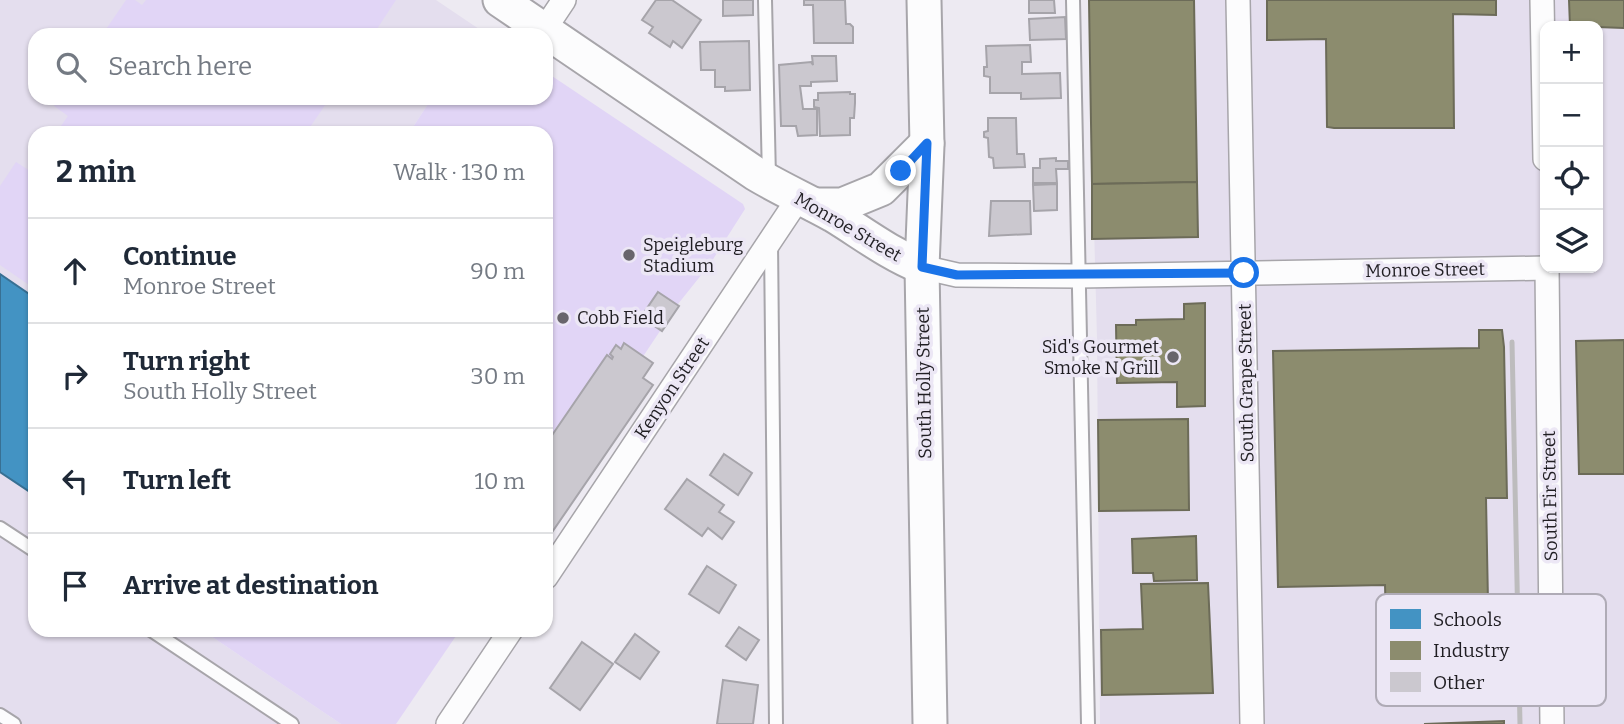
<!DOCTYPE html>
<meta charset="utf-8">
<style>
:root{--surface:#fff;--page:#f2f2f3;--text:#1f2937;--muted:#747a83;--line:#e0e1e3}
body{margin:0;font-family:Bitter,serif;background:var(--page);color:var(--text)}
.controls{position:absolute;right:21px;top:21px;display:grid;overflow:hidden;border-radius:14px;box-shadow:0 2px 5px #0004}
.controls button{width:63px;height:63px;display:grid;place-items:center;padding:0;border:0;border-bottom:2px solid var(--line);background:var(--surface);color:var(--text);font:35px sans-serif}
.stop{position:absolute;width:21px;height:21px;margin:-16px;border:5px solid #1a73e8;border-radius:50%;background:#fff}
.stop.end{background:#1a73e8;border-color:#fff;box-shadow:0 2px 7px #0008}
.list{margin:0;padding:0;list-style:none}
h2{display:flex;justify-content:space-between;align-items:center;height:91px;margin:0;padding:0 28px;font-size:30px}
h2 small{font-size:23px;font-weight:400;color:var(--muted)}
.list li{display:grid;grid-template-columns:46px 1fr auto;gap:21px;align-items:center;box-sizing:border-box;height:105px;padding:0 28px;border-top:2px solid var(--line)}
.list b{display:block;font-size:26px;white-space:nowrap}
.list p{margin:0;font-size:23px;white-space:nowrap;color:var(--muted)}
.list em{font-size:23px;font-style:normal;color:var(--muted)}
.icon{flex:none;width:38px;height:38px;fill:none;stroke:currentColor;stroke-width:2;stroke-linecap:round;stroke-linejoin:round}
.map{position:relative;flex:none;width:1624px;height:724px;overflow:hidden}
.search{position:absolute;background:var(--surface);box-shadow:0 2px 5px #0004;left:28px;top:28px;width:525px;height:77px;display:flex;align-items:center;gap:18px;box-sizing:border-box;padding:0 24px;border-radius:21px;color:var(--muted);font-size:26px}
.panel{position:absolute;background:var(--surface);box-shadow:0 2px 5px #0004;left:28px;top:126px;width:525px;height:511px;border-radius:21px}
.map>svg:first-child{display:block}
</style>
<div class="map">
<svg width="1624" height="724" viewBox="0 0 1624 724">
<rect width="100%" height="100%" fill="#edeaf2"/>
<g fill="#e4deee" fill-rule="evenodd">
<path d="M0 0H436L479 29 475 35H35V98H432L409 133H35V630H202L341 724H0Z"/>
<path d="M1088 0H1624V724H1100L1097 338ZM1545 26H1598V268H1545Z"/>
</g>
<g fill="#e1d5f6">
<path d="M126 0H135L142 5 146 0H396L373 35H102Z"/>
<path d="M546 72 743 204 745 209 710 264 678 304 546 502V133H409L432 98H546Z"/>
<path d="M60 98H330L306 133H56L68 116 54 106Z"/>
<path d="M16 162 30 171 35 164V289L0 265V186Z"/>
<path d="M202 630H460L396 724H341Z"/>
</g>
<path fill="#4393c3" stroke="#387093" stroke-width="2" d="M0 274 35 298V484L30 492 0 472Z"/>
<g fill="#8c8c6e" stroke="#6c6b58" stroke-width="2">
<path d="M1089 0H1194L1197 182 1092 184Z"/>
<path d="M1267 0H1496V15L1453 14 1454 128H1334L1327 127 1326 39 1267 40Z"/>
<path d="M1569 0H1624V28L1570 26Z"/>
<path d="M1197 182 1198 237 1092 239V184Z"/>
<path d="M1205 303V406L1177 407V382L1117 383 1116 325H1136V320L1184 319V304Z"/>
<path d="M1479 330H1502L1504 347 1507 498H1486L1489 655 1387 657 1385 585 1278 587 1273 351 1479 348Z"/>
<path d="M1624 340V474H1579L1576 341Z"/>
<path d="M1188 419 1189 510 1099 511 1098 420Z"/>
<path d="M1196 536 1197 580 1154 581 1153 573H1133L1132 539Z"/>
<path d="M1208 583 1213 693 1102 695 1101 630 1143 629 1141 584Z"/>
<path d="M1504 721V724H1424Z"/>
</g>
<g fill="#cbc8cf" stroke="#a6a4aa" stroke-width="2">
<path d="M656 0H672L701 20 682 48 673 41 670 47 649 33 653 27 642 20Z"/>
<path d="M723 0H753V15L723 16Z"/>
<path d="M804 0H845L846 24H850L853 27V43H814L813 5H804Z"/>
<path d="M1029 0H1054L1055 13H1029Z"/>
<path d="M1065 17 1066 39 1030 40 1029 19Z"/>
<path d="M749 41 750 90 725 91V87H715V70H701L700 42Z"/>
<path d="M1030 45 1031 62H1022V74L1060 73 1061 98 1021 99V93H990V77L984 76V67H987L986 46Z"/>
<path d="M812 56H836L837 81 811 82V86H800L803 109H817V135L798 136 796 126H781L779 65 811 62 813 65Z"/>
<path d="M850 92V94H855V103L854 118H850V135L820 136 819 108 814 107V100H818V93Z"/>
<path d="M988 118H1016L1017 154H1024L1025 167 994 168 993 158 989 157 988 138 984 137V132L988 131Z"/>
<path d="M1056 158V161H1068V169H1056L1057 183H1033V168H1040V159Z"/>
<path d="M1057 184V210L1034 211 1033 185Z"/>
<path d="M991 201H1030L1031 234 989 236Z"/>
<path d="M658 292 679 306 662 331 641 317Z"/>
<path d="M624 343 653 363 643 378 653 385 546 541V444L607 355 612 359 613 357 610 354 616 345 621 349Z"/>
<path d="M724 454 752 473 738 495 710 475Z"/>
<path d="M687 479 724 505 719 512 734 522 722 539 708 528 702 536 665 509Z"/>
<path d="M707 566 736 585 719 613 689 594Z"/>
<path d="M739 627 759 640 746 660 726 646Z"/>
<path d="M635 634 659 652 640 679 615 662Z"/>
<path d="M582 642 613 664 580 710 550 688Z"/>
<path d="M723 680 758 685 753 724H717Z"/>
</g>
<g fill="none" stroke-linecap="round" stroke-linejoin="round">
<defs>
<g id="lane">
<path d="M765 0 769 178"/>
<path d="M1073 0 1088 724"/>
<path d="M771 243 776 724"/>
<path d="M0 528 35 551"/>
<path d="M151 630 292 724"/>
<path d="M0 715 14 724"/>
</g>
<g id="street">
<path d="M1238 0 1252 724"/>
<path d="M1542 0 1545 159"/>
<path d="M544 30 564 0"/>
<path d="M922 267 957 275 1078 276 1547 268"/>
<path d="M1547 268 1552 724"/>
<path d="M546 577 798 199"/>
<path d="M448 724 511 630"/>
</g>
<g id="secondary">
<path d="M500 0 756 174C781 189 808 201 833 215 864 234 888 253 922 267"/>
<path d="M924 0 927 145 922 267 930 724"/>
<path d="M815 205H842L881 189 927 143"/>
</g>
</defs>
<use href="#lane" stroke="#a7a5aa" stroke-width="16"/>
<use href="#street" stroke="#a7a5aa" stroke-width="26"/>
<use href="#secondary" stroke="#a7a5aa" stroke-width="37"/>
<use href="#lane" stroke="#fcfcfd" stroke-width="12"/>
<use href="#street" stroke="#fcfcfd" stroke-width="23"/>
<use href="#secondary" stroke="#fcfcfd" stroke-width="33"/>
<path stroke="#bdbcbd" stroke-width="5" d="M1512 342 1520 724"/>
</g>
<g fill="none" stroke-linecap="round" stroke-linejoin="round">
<path stroke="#1a73e8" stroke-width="9" d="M901 171 927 143 922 267 957 275 1244 273"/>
</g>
<g fill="#68656b" stroke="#ece7f5" stroke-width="2.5">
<circle cx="629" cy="255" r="7"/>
<circle cx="563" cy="318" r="7"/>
<circle cx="1173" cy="357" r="7"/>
</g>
<g text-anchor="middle" stroke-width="7" stroke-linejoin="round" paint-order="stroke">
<g font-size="18" fill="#201e23" stroke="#ece7f5">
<text transform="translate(848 227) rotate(30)" y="6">Monroe Street</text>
<text transform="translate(1425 270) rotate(-1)" y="6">Monroe Street</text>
<text transform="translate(924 383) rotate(-91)" y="6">South Holly Street</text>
<text transform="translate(1246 383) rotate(-91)" y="6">South Grape Street</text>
<text transform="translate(672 388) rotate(-56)" y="6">Kenyon Street</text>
<text transform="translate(1550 496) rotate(-91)" y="6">South Fir Street</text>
</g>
<g font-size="18" fill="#201e23" stroke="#ece7f5" text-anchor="start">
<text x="643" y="251">Speigleburg<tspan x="643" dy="21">Stadium</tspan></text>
<text x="577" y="324">Cobb Field</text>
<text x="1159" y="353" text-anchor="end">Sid's Gourmet<tspan x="1159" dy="21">Smoke N Grill</tspan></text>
</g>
</g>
<rect x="1376" y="594" width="230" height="112" rx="10" fill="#ece7f5" stroke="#afabb6" stroke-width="2"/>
<rect x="1390" y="609" width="31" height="20" fill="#4393c3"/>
<rect x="1390" y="641" width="31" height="19" fill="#8c8c6e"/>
<rect x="1390" y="672" width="31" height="20" fill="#cbc8cf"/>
<g font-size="19" fill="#201e23">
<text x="1433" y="626">Schools</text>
<text x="1433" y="657">Industry</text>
<text x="1433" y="689">Other</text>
</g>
</svg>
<div class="controls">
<button>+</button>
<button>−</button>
<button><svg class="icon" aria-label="locate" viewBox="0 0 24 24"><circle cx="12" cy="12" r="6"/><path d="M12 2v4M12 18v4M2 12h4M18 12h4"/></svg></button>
<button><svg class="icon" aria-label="layers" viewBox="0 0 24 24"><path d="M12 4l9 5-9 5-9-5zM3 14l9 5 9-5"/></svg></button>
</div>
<div class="stop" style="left:1244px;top:273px"></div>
<div class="stop end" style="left:901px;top:171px"></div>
<div class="search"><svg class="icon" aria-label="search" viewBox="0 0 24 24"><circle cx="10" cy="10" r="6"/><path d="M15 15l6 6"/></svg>Search here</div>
<section class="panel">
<h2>2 min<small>Walk · 130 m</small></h2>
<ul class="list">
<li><svg class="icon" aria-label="ahead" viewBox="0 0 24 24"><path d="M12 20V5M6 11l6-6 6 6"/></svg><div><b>Continue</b><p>Monroe Street</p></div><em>90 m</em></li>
<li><svg class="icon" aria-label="right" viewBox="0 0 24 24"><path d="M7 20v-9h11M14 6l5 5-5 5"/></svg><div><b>Turn right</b><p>South Holly Street</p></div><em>30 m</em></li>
<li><svg class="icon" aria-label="left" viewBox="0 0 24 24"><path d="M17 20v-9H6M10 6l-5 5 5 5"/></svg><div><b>Turn left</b></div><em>10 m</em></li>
<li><svg class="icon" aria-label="arrive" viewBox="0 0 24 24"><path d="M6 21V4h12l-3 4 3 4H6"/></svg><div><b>Arrive at destination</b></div></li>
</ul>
</section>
</div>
